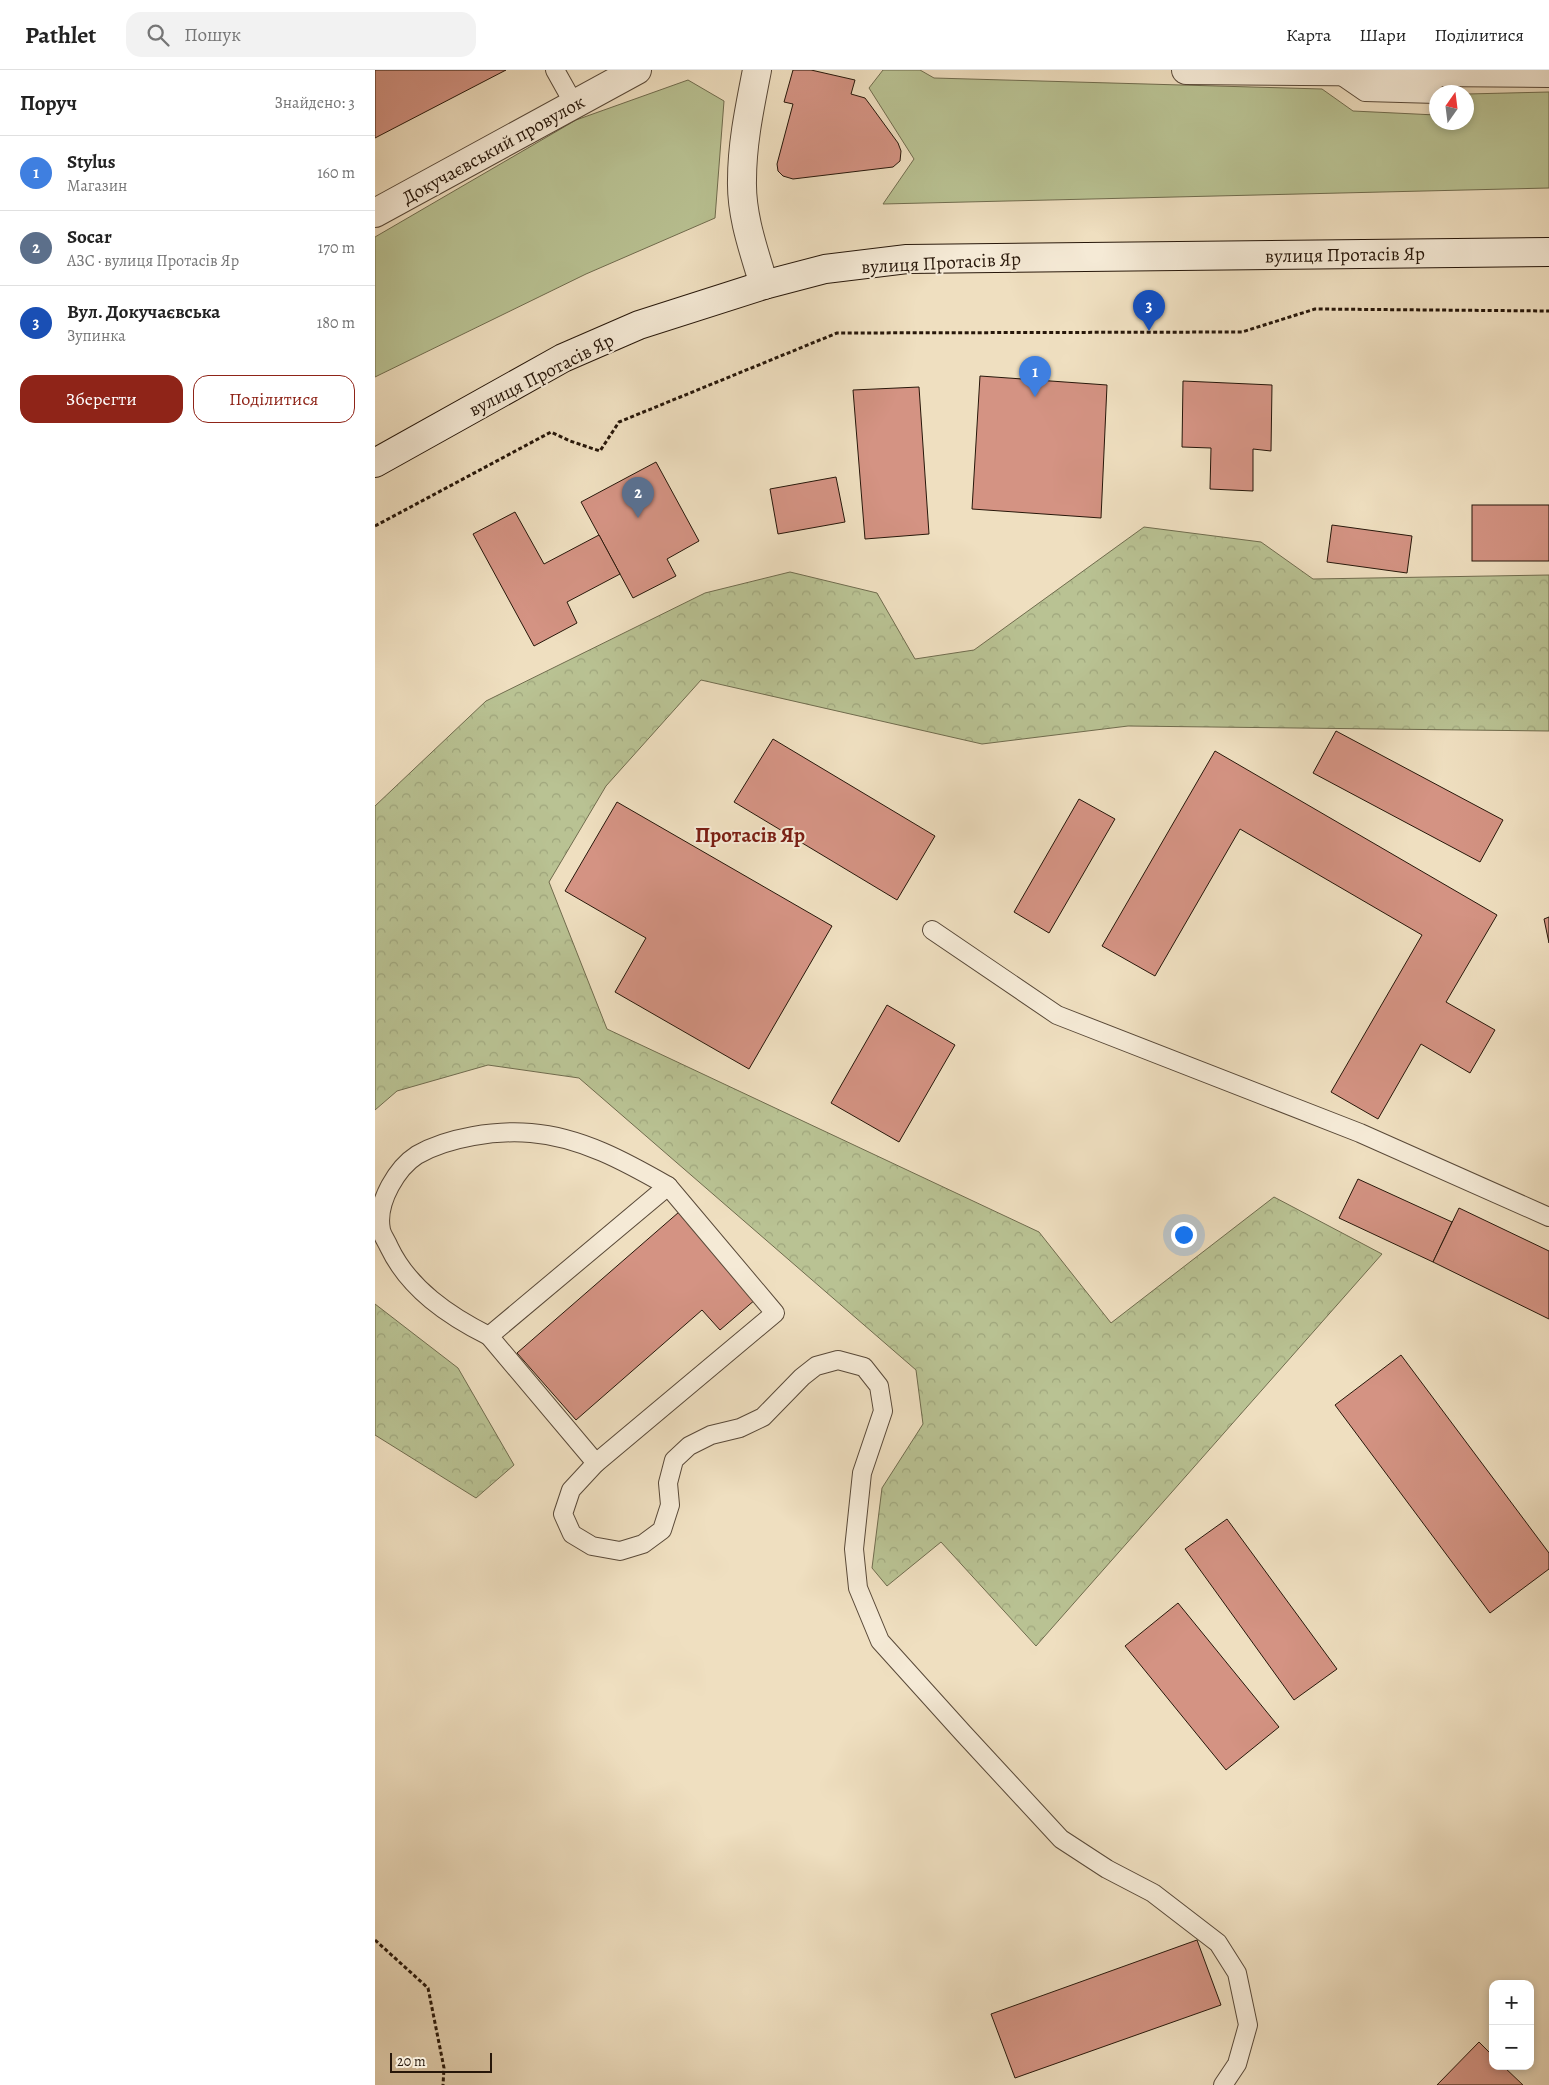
<!DOCTYPE html>
<html lang="uk">
<meta charset="utf-8">
<style>
:root{--surface:#fff;--page:#f2f2f2;--text:#222;--muted:#767676;--line:#e0e0e0;--accent:#8f2418}
body{margin:0;font-family:Alegreya,serif;background:var(--page);color:var(--text)}
.controls{position:absolute;right:15px;bottom:15px;display:grid;overflow:hidden;border-radius:10px;box-shadow:0 2px 8px #0003}
.controls button{width:45px;height:45px;display:grid;place-items:center;padding:0;border:0;border-bottom:1px solid var(--line);background:var(--surface);color:var(--text);font:25px sans-serif}
.compass{position:absolute;left:1054px;top:15px;width:45px;height:45px;border-radius:50%;background:var(--surface);box-shadow:0 2px 8px #0003;rotate:14deg}
.scale{position:absolute;left:15px;bottom:12px;width:102px;box-sizing:border-box;padding-left:5px;border:2px solid #27170a;border-top:0;font-size:14px;line-height:18px;white-space:nowrap;color:#27170a;-webkit-text-stroke:4px #f5ead6;paint-order:stroke}
.you{position:absolute;left:808px;top:1164px;width:18px;height:18px;margin:-12px;border:4px solid #fff;border-radius:50%;background:#1a73e8;box-shadow:0 0 0 8px #1a73e833}
.badge{display:grid;place-items:center;width:32px;height:32px;border-radius:50%;background:var(--accent);color:#fff;font-size:16px;font-weight:700}
.pin{position:absolute;translate:-50% -41px;filter:drop-shadow(0 1px 2px #0008)}
.pin::after{content:'';position:absolute;top:26px;width:18px;height:15px;background:inherit;clip-path:polygon(0 0,100% 0,50% 100%)}
.list{margin:0;padding:0;list-style:none}
h2{display:flex;justify-content:space-between;align-items:center;height:65px;margin:0;padding:0 20px;font-size:21px}
h2 small{font-size:16px;font-weight:400;color:var(--muted)}
.list li{display:grid;grid-template-columns:32px 1fr auto;gap:15px;align-items:center;box-sizing:border-box;height:75px;padding:0 20px;border-top:1px solid var(--line)}
.list b{display:block;font-size:19px;white-space:nowrap}
.list p{margin:0;font-size:16px;white-space:nowrap;color:var(--muted)}
.list em{font-size:16px;font-style:normal;color:var(--muted)}
.actions{display:flex;gap:10px;padding:15px 20px}
.actions a{flex:1;padding:11px 0;border:1px solid var(--accent);border-radius:15px;text-align:center;font-size:18px;color:var(--accent)}
.actions .main{background:var(--accent);color:#fff}
.icon{flex:none;width:28px;height:28px;fill:none;stroke:currentColor;stroke-width:2;stroke-linecap:round;stroke-linejoin:round}
.map{position:relative;flex:none;width:1174px;height:2015px;overflow:hidden}
header{display:flex;align-items:center;gap:30px;box-sizing:border-box;height:70px;padding:0 25px;background:var(--surface);border-bottom:1px solid var(--line)}
header strong{font-size:24px}
nav{display:flex;gap:28px;margin-inline-start:auto;font-size:18px}
.search{width:350px;height:45px;background:var(--page);display:flex;align-items:center;gap:12px;box-sizing:border-box;padding:0 18px;border-radius:15px;color:var(--muted);font-size:19px}
main{display:flex}
aside{flex:1;background:var(--surface)}
.map>svg:first-child{display:block}
</style>
<header>
<strong>Pathlet</strong>
<div class="search"><svg class="icon" aria-label="search" viewBox="0 0 24 24"><circle cx="10" cy="10" r="6"/><path d="M15 15l6 6"/></svg>Пошук</div>
<nav><a>Карта</a><a>Шари</a><a>Поділитися</a></nav>
</header>
<main>
<aside>
<h2>Поруч<small>Знайдено: 3</small></h2>
<ul class="list">
<li><span class="badge" style="background:#3f7fe0">1</span><div><b>Stylus</b><p>Магазин</p></div><em>160 m</em></li>
<li><span class="badge" style="background:#5c6f8a">2</span><div><b>Socar</b><p>АЗС · вулиця Протасів Яр</p></div><em>170 m</em></li>
<li><span class="badge" style="background:#1a4fb4">3</span><div><b>Вул. Докучаєвська</b><p>Зупинка</p></div><em>180 m</em></li>
</ul>
<div class="actions"><a class="main">Зберегти</a><a>Поділитися</a></div>
</aside>
<div class="map">
<svg width="1174" height="2015" viewBox="0 0 1174 2015">
<defs>
<pattern id="forest-crowns" width="20" height="18" patternUnits="userSpaceOnUse" patternTransform="scale(1.25)"><rect width="20" height="18" fill="#b9c293"/><path d="M2 6a3 3 0 1 1 6 0M12 15a3 3 0 1 1 6 0" fill="none" stroke="#9fa67d"/></pattern>
</defs>
<rect width="100%" height="100%" fill="#efdfc0"/>
<filter id="stains"><feTurbulence type="fractalNoise" baseFrequency=".004" numOctaves="4"/><feColorMatrix values="0 0 0 0 .2 0 0 0 0 .09 0 0 0 0 .02 0 0 0 .5 -.17"/></filter>
<radialGradient id="worn" r=".72"><stop offset=".6" stop-color="#630" stop-opacity="0"/><stop offset="1" stop-color="#630" stop-opacity=".3"/></radialGradient>
<g fill="#b9c293" stroke="#706c4e">
<path d="M508 0H545L559 8 947 19 978 41 1061 45 1062 52H1092V24L1174 22V118L508 134 539 89 494 18Z"/>
<path d="M313 10 349 31 340 148 211 204 0 307V167L201 50Z"/>
</g>
<g fill="url(#forest-crowns)" stroke="#706c4e">
<path d="M769 457 886 472 938 509 1174 505V661L753 656 607 674 326 610 231 716 174 812 232 959 664 1162 736 1253 899 1127 1007 1184 661 1576 566 1472 512 1516 497 1498 507 1418 548 1354 541 1300 204 1008 113 995 22 1021 0 1040V736L111 631 330 523 415 502 502 523 540 589 599 580Z"/>
<path d="M0 1234 83 1298 139 1395 101 1428 0 1365Z"/>
</g>
<g fill="#d49383" stroke="#27170a">
<path d="M0 0H131L0 68Z"/>
<path d="M418 0H436L480 10 476 24 490 28 496 36 523 73 526 81 525 91 518 97 418 109 408 106 403 101 402 94 418 34 409 32Z"/>
<path d="M605 306 732 315 726 448 597 439Z"/>
<path d="M808 311 897 315 896 381 878 379V421L835 419 836 378 807 377Z"/>
<path d="M544 317 554 464 490 469 478 320Z"/>
<path d="M281 392 324 471 292 489 301 506 258 528 206 432Z"/>
<path d="M461 407 470 452 403 464 395 419Z"/>
<rect x="1097" y="435" width="77" height="56"/>
<path d="M140 442 169 494 224 465 245 504 192 532 202 553 159 576 98 464Z"/>
<path d="M957 455 1037 466 1032 503 952 492Z"/>
<path d="M961 661 1128 750 1105 792 938 703Z"/>
<path d="M398 669 560 766 522 830 359 732Z"/>
<path d="M840 681 1122 845 1071 932 1120 960 1095 1003 1046 974 1003 1049 956 1022 1047 865 865 759 780 906 727 876Z"/>
<path d="M704 729 740 749 674 863 639 842Z"/>
<path d="M242 732 457 856 374 999 240 922 271 868 190 821Z"/>
<path d="M1174 847V873L1169 849Z"/>
<path d="M512 935 580 975 524 1072 456 1033Z"/>
<path d="M983 1109 1077 1152 1058 1192 964 1148Z"/>
<path d="M1084 1138 1174 1181V1249L1058 1192Z"/>
<path d="M304 1142 381 1229 345 1260 327 1240 201 1350 142 1283Z"/>
<path d="M1026 1285 1174 1483V1499L1115 1543 960 1335Z"/>
<path d="M852 1449 962 1599 919 1630 810 1479Z"/>
<path d="M803 1533 904 1657 851 1700 750 1576Z"/>
<path d="M822 1870 846 1935 640 2008 616 1944Z"/>
<path d="M1104 1972 1118 1986V1996H1128L1148 2015H1062Z"/>
</g>
<g fill="none" stroke-linecap="round" stroke-linejoin="round">
<defs>
<g id="lane">
<path d="M180 0 199 34"/>
<path d="M961 2 990 22 1062 24"/>
<path d="M557 860 682 945 985 1063 1174 1147"/>
<path d="M293 1116 400 1243 221 1393 114 1266Z"/>
<path d="M114 1266C74 1246 34 1219 14 1177 12 1172 7 1165 6 1160 3 1145 8 1129 15 1116 21 1105 31 1092 42 1085 73 1067 122 1060 156 1063 206 1067 251 1092 293 1116"/>
<path d="M221 1393 196 1420 188 1444 197 1464 217 1476 245 1481 268 1474 287 1460 295 1435 293 1413 299 1390 314 1376 336 1365 365 1358 388 1347 427 1307 441 1296 463 1290 489 1297 504 1316 508 1341 487 1403 479 1479 483 1518 505 1571 588 1663 686 1769 732 1799 778 1823 843 1873 862 1903 873 1955 862 1994 848 2015"/>
</g>
<g id="street">
<path d="M382 0C375 36 367 73 367 110 366 146 379 181 389 215"/>
<path d="M811 0 1174 3"/>
<path d="M0 143 262 0"/>
</g>
<path id="secondary" d="M0 393 188 288 264 255 389 215 450 199 532 189 1174 182"/>
</defs>
<use href="#lane" stroke="#594938" stroke-width="20"/>
<use href="#street" stroke="#594938" stroke-width="30"/>
<use href="#secondary" stroke="#27170a" stroke-width="30"/>
<g stroke="#27170a" stroke-width="3" stroke-dasharray="4 2.5" stroke-linecap="butt">
<path d="M0 456 176 362 195 371 225 381 244 352 462 263 867 262 940 239 1174 241"/>
<path d="M0 1870 53 1918 69 1998 68 2015"/>
</g>
<use href="#lane" stroke="#f5ead6" stroke-width="18"/>
<use href="#street" stroke="#f5ead6" stroke-width="28"/>
<use href="#secondary" stroke="#f5ead6" stroke-width="28"/>
</g>
<g text-anchor="middle" stroke-width="4" stroke-linejoin="round" paint-order="stroke">
<g font-size="19" fill="#27170a" stroke="#f5ead6">
<text transform="translate(118 79) rotate(-29)" y="7">Докучаєвський провулок</text>
<text transform="translate(970 184) rotate(-1)" y="7">вулиця Протасів Яр</text>
<text transform="translate(566 192) rotate(-3)" y="7">вулиця Протасів Яр</text>
<text transform="translate(166 304) rotate(-27)" y="7">вулиця Протасів Яр</text>
</g>
<g font-size="21" font-weight="bold" fill="#7a1f14" stroke="#f5ead6">
<text x="375" y="772">Протасів Яр</text>
</g>
</g>
<rect width="100%" height="100%" filter="url(#stains)"/>
<rect width="100%" height="100%" fill="url(#worn)"/>
</svg>
<div class="controls">
<button>+</button>
<button>−</button>
</div>
<svg class="compass" viewBox="-18 -18 36 36"><path d="M0-13l5 13h-10z" fill="#e53935"/><path d="M0 13l5-13h-10z" fill="#767676"/></svg>
<div class="scale">20 m</div>
<div class="you"></div>
<div class="pin badge" style="left:660px;top:327px;background:#3f7fe0">1</div>
<div class="pin badge" style="left:263px;top:448px;background:#5c6f8a">2</div>
<div class="pin badge" style="left:774px;top:261px;background:#1a4fb4">3</div>
</div>
</main>
